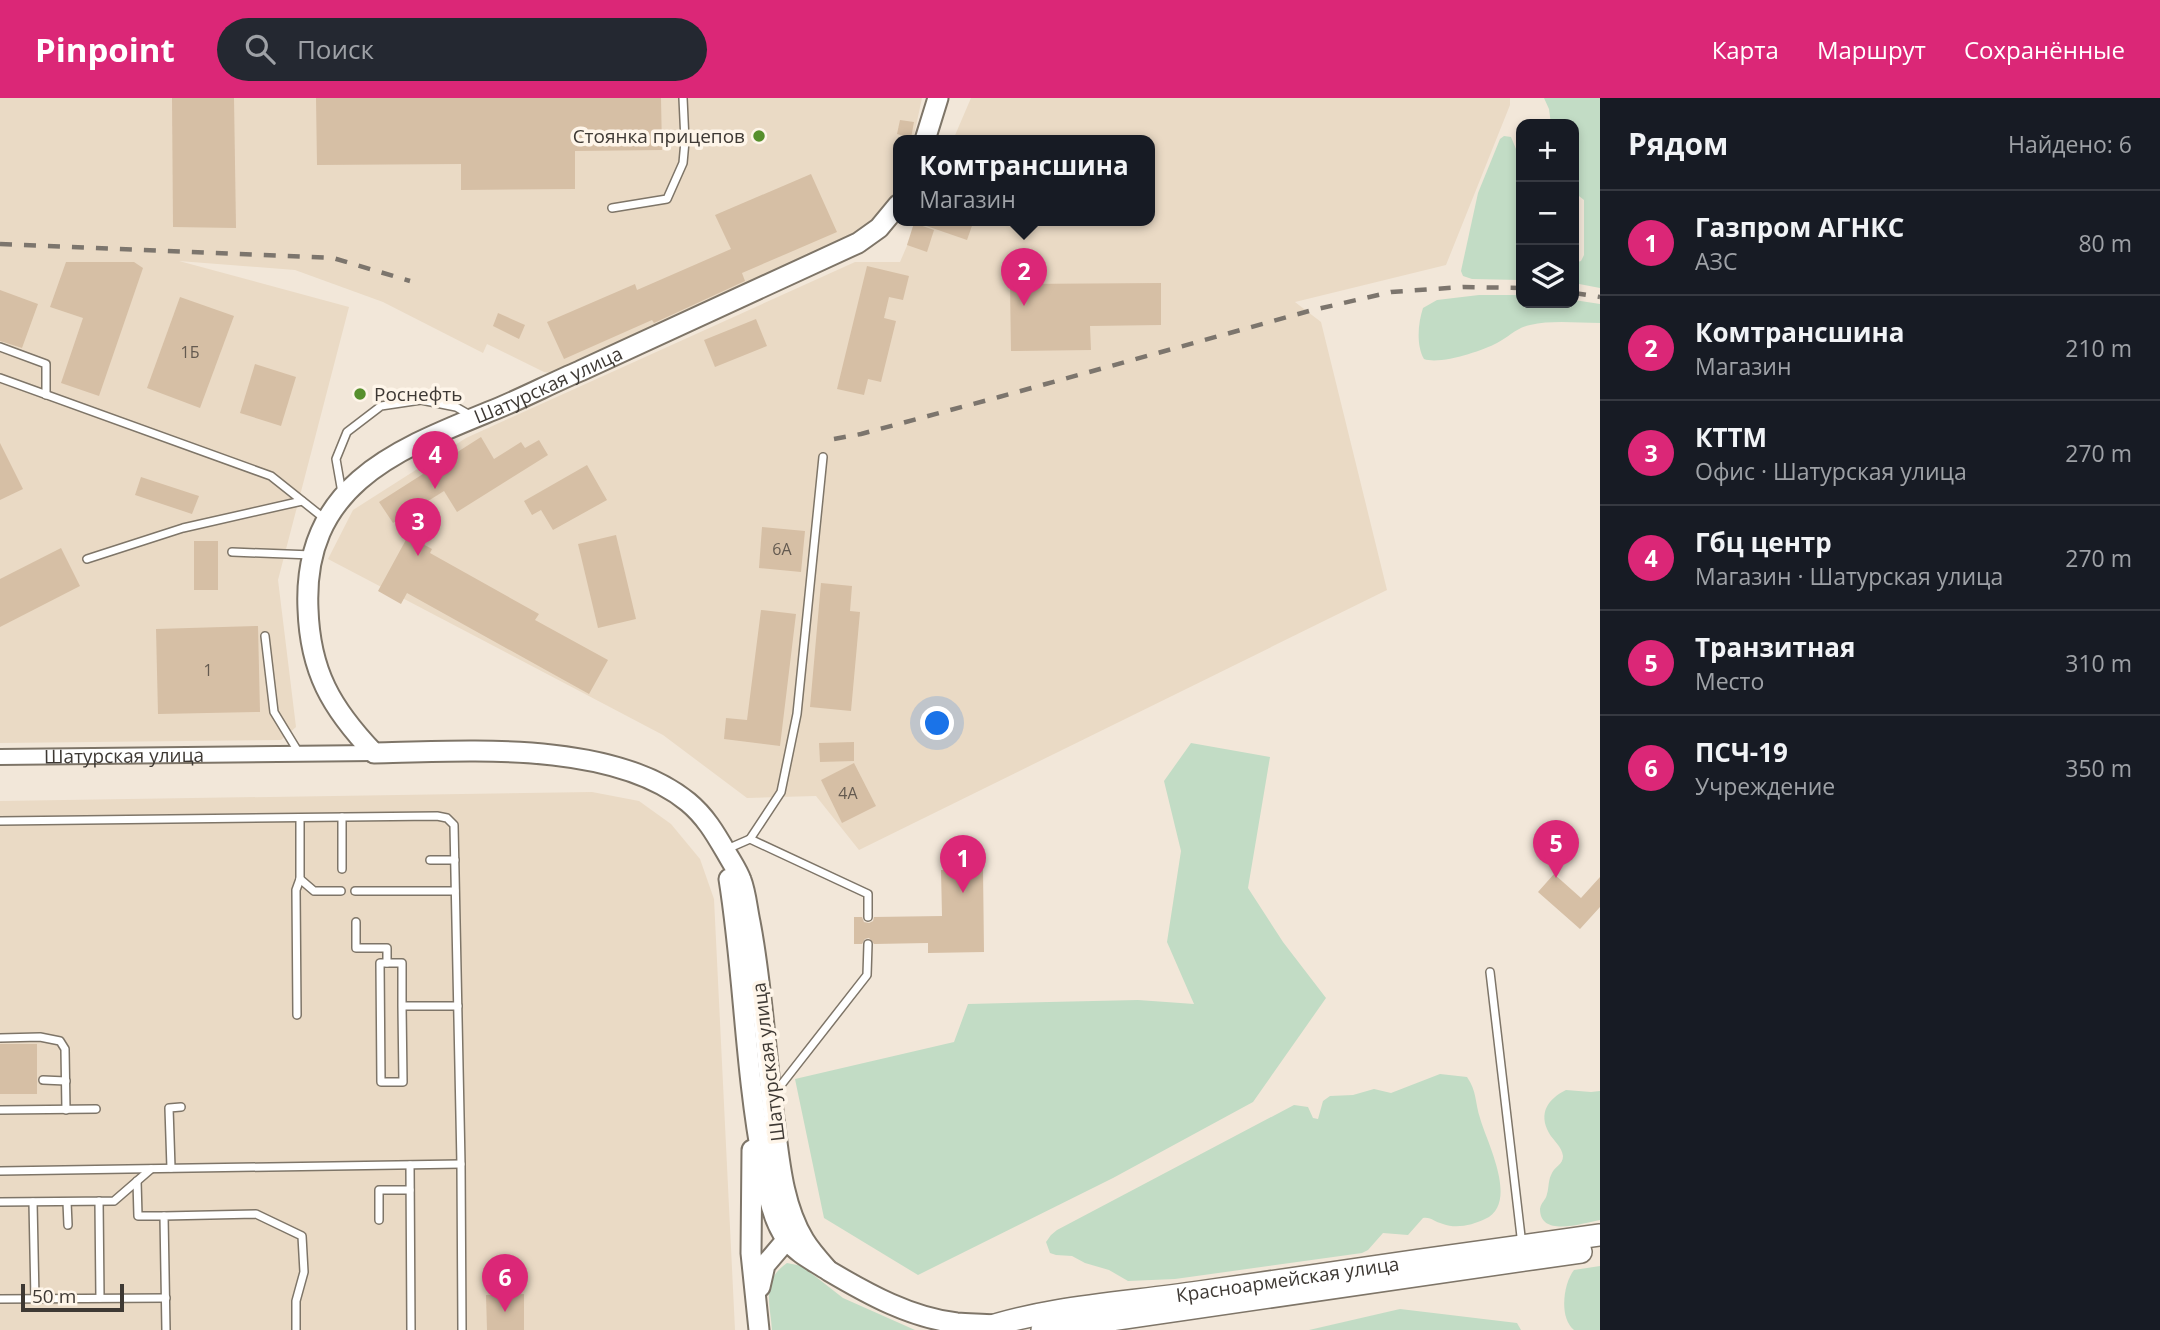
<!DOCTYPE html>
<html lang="ru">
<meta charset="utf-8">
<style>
:root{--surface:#171b24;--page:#242831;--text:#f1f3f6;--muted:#9ea1a6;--line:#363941;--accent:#db2777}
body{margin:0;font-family:"Open Sans",sans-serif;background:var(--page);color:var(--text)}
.controls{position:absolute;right:21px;top:21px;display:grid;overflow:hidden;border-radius:14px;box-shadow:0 4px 10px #0003}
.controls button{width:63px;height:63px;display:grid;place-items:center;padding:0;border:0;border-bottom:2px solid var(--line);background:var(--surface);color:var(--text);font:35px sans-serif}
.scale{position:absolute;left:21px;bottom:18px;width:103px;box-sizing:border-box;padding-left:7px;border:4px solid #3e3934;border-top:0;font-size:19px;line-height:24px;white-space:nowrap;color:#3e3934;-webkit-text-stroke:5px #fef5e9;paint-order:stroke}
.you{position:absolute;left:938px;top:626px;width:24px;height:24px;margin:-18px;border:5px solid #fff;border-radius:50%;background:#1a73e8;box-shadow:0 0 0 10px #1a73e833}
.badge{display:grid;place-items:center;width:46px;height:46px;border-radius:50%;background:var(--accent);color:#fff;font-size:23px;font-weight:700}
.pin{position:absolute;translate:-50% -58px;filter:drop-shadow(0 2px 4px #0008)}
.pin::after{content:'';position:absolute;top:37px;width:24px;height:21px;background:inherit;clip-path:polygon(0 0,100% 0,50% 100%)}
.popup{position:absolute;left:893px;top:37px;width:262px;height:91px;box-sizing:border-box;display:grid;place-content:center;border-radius:14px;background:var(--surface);filter:drop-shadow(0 2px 5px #0005);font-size:23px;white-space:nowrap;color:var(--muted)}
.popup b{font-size:26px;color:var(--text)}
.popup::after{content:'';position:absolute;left:50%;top:100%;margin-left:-14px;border:14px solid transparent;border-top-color:var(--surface)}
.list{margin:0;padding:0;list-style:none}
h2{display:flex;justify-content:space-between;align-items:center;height:91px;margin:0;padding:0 28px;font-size:30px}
h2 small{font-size:23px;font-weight:400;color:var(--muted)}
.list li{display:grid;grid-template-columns:46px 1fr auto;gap:21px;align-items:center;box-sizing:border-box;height:105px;padding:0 28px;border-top:2px solid var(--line)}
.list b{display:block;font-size:26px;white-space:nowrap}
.list p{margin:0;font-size:23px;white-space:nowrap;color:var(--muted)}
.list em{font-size:23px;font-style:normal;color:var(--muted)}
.icon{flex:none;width:38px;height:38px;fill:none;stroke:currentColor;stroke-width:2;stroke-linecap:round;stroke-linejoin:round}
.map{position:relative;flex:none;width:1600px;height:1232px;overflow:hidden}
header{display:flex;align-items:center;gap:42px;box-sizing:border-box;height:98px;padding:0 35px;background:var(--accent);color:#fff}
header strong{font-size:33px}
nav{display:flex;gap:38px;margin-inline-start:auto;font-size:24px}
.search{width:490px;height:63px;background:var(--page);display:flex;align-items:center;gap:18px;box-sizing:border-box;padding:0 24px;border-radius:38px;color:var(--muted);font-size:26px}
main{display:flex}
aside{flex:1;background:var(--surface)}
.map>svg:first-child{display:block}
</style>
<header>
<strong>Pinpoint</strong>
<div class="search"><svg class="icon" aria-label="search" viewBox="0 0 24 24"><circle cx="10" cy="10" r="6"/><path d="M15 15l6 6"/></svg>Поиск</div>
<nav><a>Карта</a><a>Маршрут</a><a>Сохранённые</a></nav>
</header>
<main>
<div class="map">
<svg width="1600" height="1232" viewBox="0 0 1600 1232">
<rect width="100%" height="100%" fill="#f2e7d9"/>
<g fill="#eadac5">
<path d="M0 0H922L913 42H898V87L877 127 557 276 544 274 487 246 483 255 383 204 295 172 179 163 349 209 278 482 296 629 281 642 0 645Z"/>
<path d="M971 0H1510V7L1446 167 1295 204 1321 224 1387 492 859 752 816 698 747 700 663 637 328 461 353 412 466 340 855 164H900L918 122H1150V42H953Z"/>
<path d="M592 694 639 703 671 726 700 761 714 801 735 1232H0V703Z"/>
</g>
<g fill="#c2dcc5">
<path d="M1544 0H1600V190L1574 185V165L1581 163 1584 157V102L1574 94V26H1551L1549 11Z"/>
<path d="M1504 38 1511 39 1521 63V182L1472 181 1463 178 1461 173 1478 95 1500 41Z"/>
<path d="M1479 197H1521V205H1574V202L1600 206V225C1577 225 1552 222 1530 227 1516 230 1509 239 1497 245 1482 253 1440 267 1424 261 1416 247 1418 225 1423 210L1437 202Z"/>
<path d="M1191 645 1270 659 1248 790 1283 844 1326 900 1253 1004 1113 1080 918 1177 824 1120 795 981 954 944 968 906 1138 902 1194 906 1167 844 1181 753 1164 683Z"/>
<path d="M1440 976 1467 979C1477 993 1475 1005 1480 1020 1486 1043 1520 1105 1485 1121 1473 1127 1456 1131 1443 1126 1434 1124 1432 1119 1423 1120L1408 1137 1383 1135 1368 1152 1362 1155 1175 1181 1128 1183 1109 1172 1085 1165 1072 1158 1056 1157 1050 1155 1046 1144 1051 1137 1057 1132 1294 1007 1308 1009 1313 1020 1318 1021 1323 1003 1330 998 1353 997 1374 991 1391 995Z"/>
<path d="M1566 992 1591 994 1600 993V1122C1583 1125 1540 1140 1540 1111 1541 1104 1546 1102 1547 1096 1549 1089 1548 1082 1552 1075 1555 1068 1563 1067 1563 1058 1562 1049 1553 1042 1549 1035 1538 1015 1548 1001 1566 992Z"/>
<path d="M787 1165 802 1168 843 1200 915 1232H772C770 1204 761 1183 787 1165Z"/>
<path d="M1600 1168V1232H1574C1559 1220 1563 1186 1574 1172Z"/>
<path d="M1400 1211 1517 1225 1521 1232H1309Z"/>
</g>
<g fill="#d6bfa5">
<path d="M172 0H234L236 130 173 129Z"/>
<path d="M316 0H661L662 52 575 53V91L461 92V66L317 67Z"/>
<path d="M900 22 914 24 911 40 897 36Z"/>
<path d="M811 76 837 134 742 175 745 183 654 225 652 222 564 261 547 224 635 186 637 192 731 151 715 117Z"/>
<path d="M915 122H974L967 142 915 124Z"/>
<path d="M914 125 934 132 927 154 907 147Z"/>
<path d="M66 164H134L143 170 99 298 61 285 83 220 50 209Z"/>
<path d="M867 168 909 178 903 202 889 199 884 220 896 223 881 284 868 281 864 297 837 291Z"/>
<path d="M1161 185V227L1090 228 1091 252 1011 253 1010 186Z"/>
<path d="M0 192 38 206 22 250 0 243Z"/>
<path d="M180 199 234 218 200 310 147 290Z"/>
<path d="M498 215 525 227 519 241 493 228Z"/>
<path d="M756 221 767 248 715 269 704 242Z"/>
<path d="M255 266 296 279 281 328 240 315Z"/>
<path d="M481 339 494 361 521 344 525 350 539 342 548 357 457 414 444 393 393 425 379 404Z"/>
<path d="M0 345 23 391 0 402Z"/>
<path d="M587 367 607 402 553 432 541 412 532 417 524 403Z"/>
<path d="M141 379 199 398 192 416 135 397Z"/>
<path d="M762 429 805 433 801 474 759 470Z"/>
<path d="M616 437 636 521 598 530 578 446Z"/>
<path d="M408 438 432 451 430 455 539 516 535 522 608 562 589 596 407 495 401 506 378 493Z"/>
<rect x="194" y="443" width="24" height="49"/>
<path d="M61 450 80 488 0 529V481Z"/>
<path d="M821 485 852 488 850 513 860 514 851 613 810 609Z"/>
<path d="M761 512 796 516 780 648 724 641 726 620 747 622Z"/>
<path d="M258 528 260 614 158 616 156 531Z"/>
<path d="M854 644V663L820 664 819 645Z"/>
<path d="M854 665 876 708 842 725 821 682Z"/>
<path d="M983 771 984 854 928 855V845L874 846 869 840 865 841 862 846H854V819H862L864 824 869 825 873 823 874 819 942 818 941 772Z"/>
<path d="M1554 776 1581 800 1600 779V809L1580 831 1538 794Z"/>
<rect x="0" y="946" width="37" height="50"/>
<path d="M524 1196V1232H487L486 1197Z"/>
</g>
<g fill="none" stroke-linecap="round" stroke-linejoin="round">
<defs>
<g id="service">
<path d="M612 110 667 101 683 65 685 43 683 0"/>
<path d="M0 249 46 266V297"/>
<path d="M0 280 271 378 325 421"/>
<path d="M342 395 336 361 347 334 381 308 421 302 456 309 470 317"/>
<path d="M232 454 312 457"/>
<path d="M87 461 183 430 302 403"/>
<path d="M265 538 274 614 299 655"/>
<path d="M342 719V771"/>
<path d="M0 723 437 718 447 720 454 727 461 1066 462 1232"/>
<path d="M750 741 781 694 797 616 823 359"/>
<path d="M727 751 750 741 868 796V819"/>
<path d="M430 762H455"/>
<path d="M300 781 314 793H341"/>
<path d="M355 793H455"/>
<path d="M356 824V850H387V865"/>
<path d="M1490 874 1522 1147"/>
<path d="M402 908 403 984H381L380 865H402V908H458"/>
<path d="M297 917 296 792 300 781V720"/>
<path d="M0 940 40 939 60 943 65 951 66 1012"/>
<path d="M43 982 66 983"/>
<path d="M774 996 867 877 868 846"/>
<path d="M0 1012 96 1011"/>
<path d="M410 1067 411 1232"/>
<path d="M171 1070 169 1010 181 1009"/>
<path d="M0 1073 461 1066"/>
<path d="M137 1083 138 1118H164"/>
<path d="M99 1103 100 1200"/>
<path d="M0 1104 114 1103 151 1071"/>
<path d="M33 1104 35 1201"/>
<path d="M67 1104 68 1127"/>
<path d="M379 1122V1092H410"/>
<path d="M0 1201 166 1200"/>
<path d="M166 1232 164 1118 256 1116 302 1138 304 1174 296 1203V1232"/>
</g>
<g id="minor">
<path id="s1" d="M0 659 374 655"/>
</g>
<g id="secondary">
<path d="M925 42 938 0"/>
<path d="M729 781C744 875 745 972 763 1066 767 1090 771 1121 787 1142 798 1156 814 1163 829 1173 868 1196 911 1220 957 1225 969 1226 981 1226 994 1227"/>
<path d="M752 1052 751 1155 759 1232"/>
<path id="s2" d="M827 1171C818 1161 810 1152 804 1142 781 1104 779 1055 773 1013 765 950 762 886 750 824 747 810 746 795 741 782 738 773 731 763 726 754 715 735 705 718 688 704 612 642 466 653 374 655 331 610 310 573 308 511 302 382 404 349 503 308 529 297 554 284 580 273 672 230 765 188 858 145L879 130 898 107"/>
<path d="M760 1189 765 1167 794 1133"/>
</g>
<g id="primary">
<path id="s3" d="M979 1232C1049 1208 1125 1205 1199 1194 1333 1175 1466 1155 1600 1137"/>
<path d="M1042 1232 1581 1154"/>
</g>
</defs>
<use href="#service" stroke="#7e7568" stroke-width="10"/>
<use href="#minor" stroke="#7e7568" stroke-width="18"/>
<use href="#secondary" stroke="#7e7568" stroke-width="23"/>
<use href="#primary" stroke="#7e7568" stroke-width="24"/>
<use href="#service" stroke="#fff" stroke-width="7"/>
<use href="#minor" stroke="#fff" stroke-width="14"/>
<use href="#secondary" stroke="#fff" stroke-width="19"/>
<use href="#primary" stroke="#fff" stroke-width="21"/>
<g stroke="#7c756d" stroke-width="4.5" stroke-dasharray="12 12" stroke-linecap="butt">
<path d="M0 146 333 160 410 183"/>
<path d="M1574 195 1600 199"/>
<path d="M834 341 861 336 999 299 1309 213 1391 194 1463 189 1521 190"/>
</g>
</g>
<g fill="#568f2c" stroke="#fef5e9" stroke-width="2.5">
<circle cx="759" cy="38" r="7"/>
<circle cx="360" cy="296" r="7"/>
</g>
<g text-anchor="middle" stroke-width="7" stroke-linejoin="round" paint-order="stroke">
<g font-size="16" fill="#645a50">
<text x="190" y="260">1Б</text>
<text x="782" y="457">6А</text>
<text x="208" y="578">1</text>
<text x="848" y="701">4А</text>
</g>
<g font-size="19" fill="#3e3934" stroke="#fef5e9" text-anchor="end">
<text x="745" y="45">Стоянка прицепов</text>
<text x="374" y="303" text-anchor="start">Роснефть</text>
</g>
<g font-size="19" fill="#3e3934" stroke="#fef5e9">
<text dy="7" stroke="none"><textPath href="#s2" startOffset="1342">Шатурская улица</textPath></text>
<text dy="7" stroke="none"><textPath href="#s1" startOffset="124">Шатурская улица</textPath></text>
<text transform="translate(768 964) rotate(-97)" y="7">Шатурская улица</text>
<text dy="7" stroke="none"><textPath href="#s3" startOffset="313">Красноармейская улица</textPath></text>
</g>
</g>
</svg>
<div class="controls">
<button>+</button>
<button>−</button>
<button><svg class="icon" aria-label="layers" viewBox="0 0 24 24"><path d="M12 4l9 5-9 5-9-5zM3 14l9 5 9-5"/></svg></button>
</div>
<div class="scale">50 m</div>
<div class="you"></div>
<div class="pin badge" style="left:963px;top:795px">1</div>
<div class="pin badge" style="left:1024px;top:208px">2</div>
<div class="popup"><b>Комтрансшина</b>Магазин</div>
<div class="pin badge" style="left:418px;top:458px">3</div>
<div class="pin badge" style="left:435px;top:391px">4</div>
<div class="pin badge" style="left:1556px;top:780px">5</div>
<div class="pin badge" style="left:505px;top:1214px">6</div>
</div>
<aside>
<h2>Рядом<small>Найдено: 6</small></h2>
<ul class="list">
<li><span class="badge">1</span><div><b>Газпром АГНКС</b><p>АЗС</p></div><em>80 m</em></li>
<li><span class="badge">2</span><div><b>Комтрансшина</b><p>Магазин</p></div><em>210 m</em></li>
<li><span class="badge">3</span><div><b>КТТМ</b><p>Офис · Шатурская улица</p></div><em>270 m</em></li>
<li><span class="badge">4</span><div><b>Гбц центр</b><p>Магазин · Шатурская улица</p></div><em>270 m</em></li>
<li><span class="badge">5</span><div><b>Транзитная</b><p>Место</p></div><em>310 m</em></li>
<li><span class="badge">6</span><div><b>ПСЧ-19</b><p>Учреждение</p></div><em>350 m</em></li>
</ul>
</aside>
</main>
